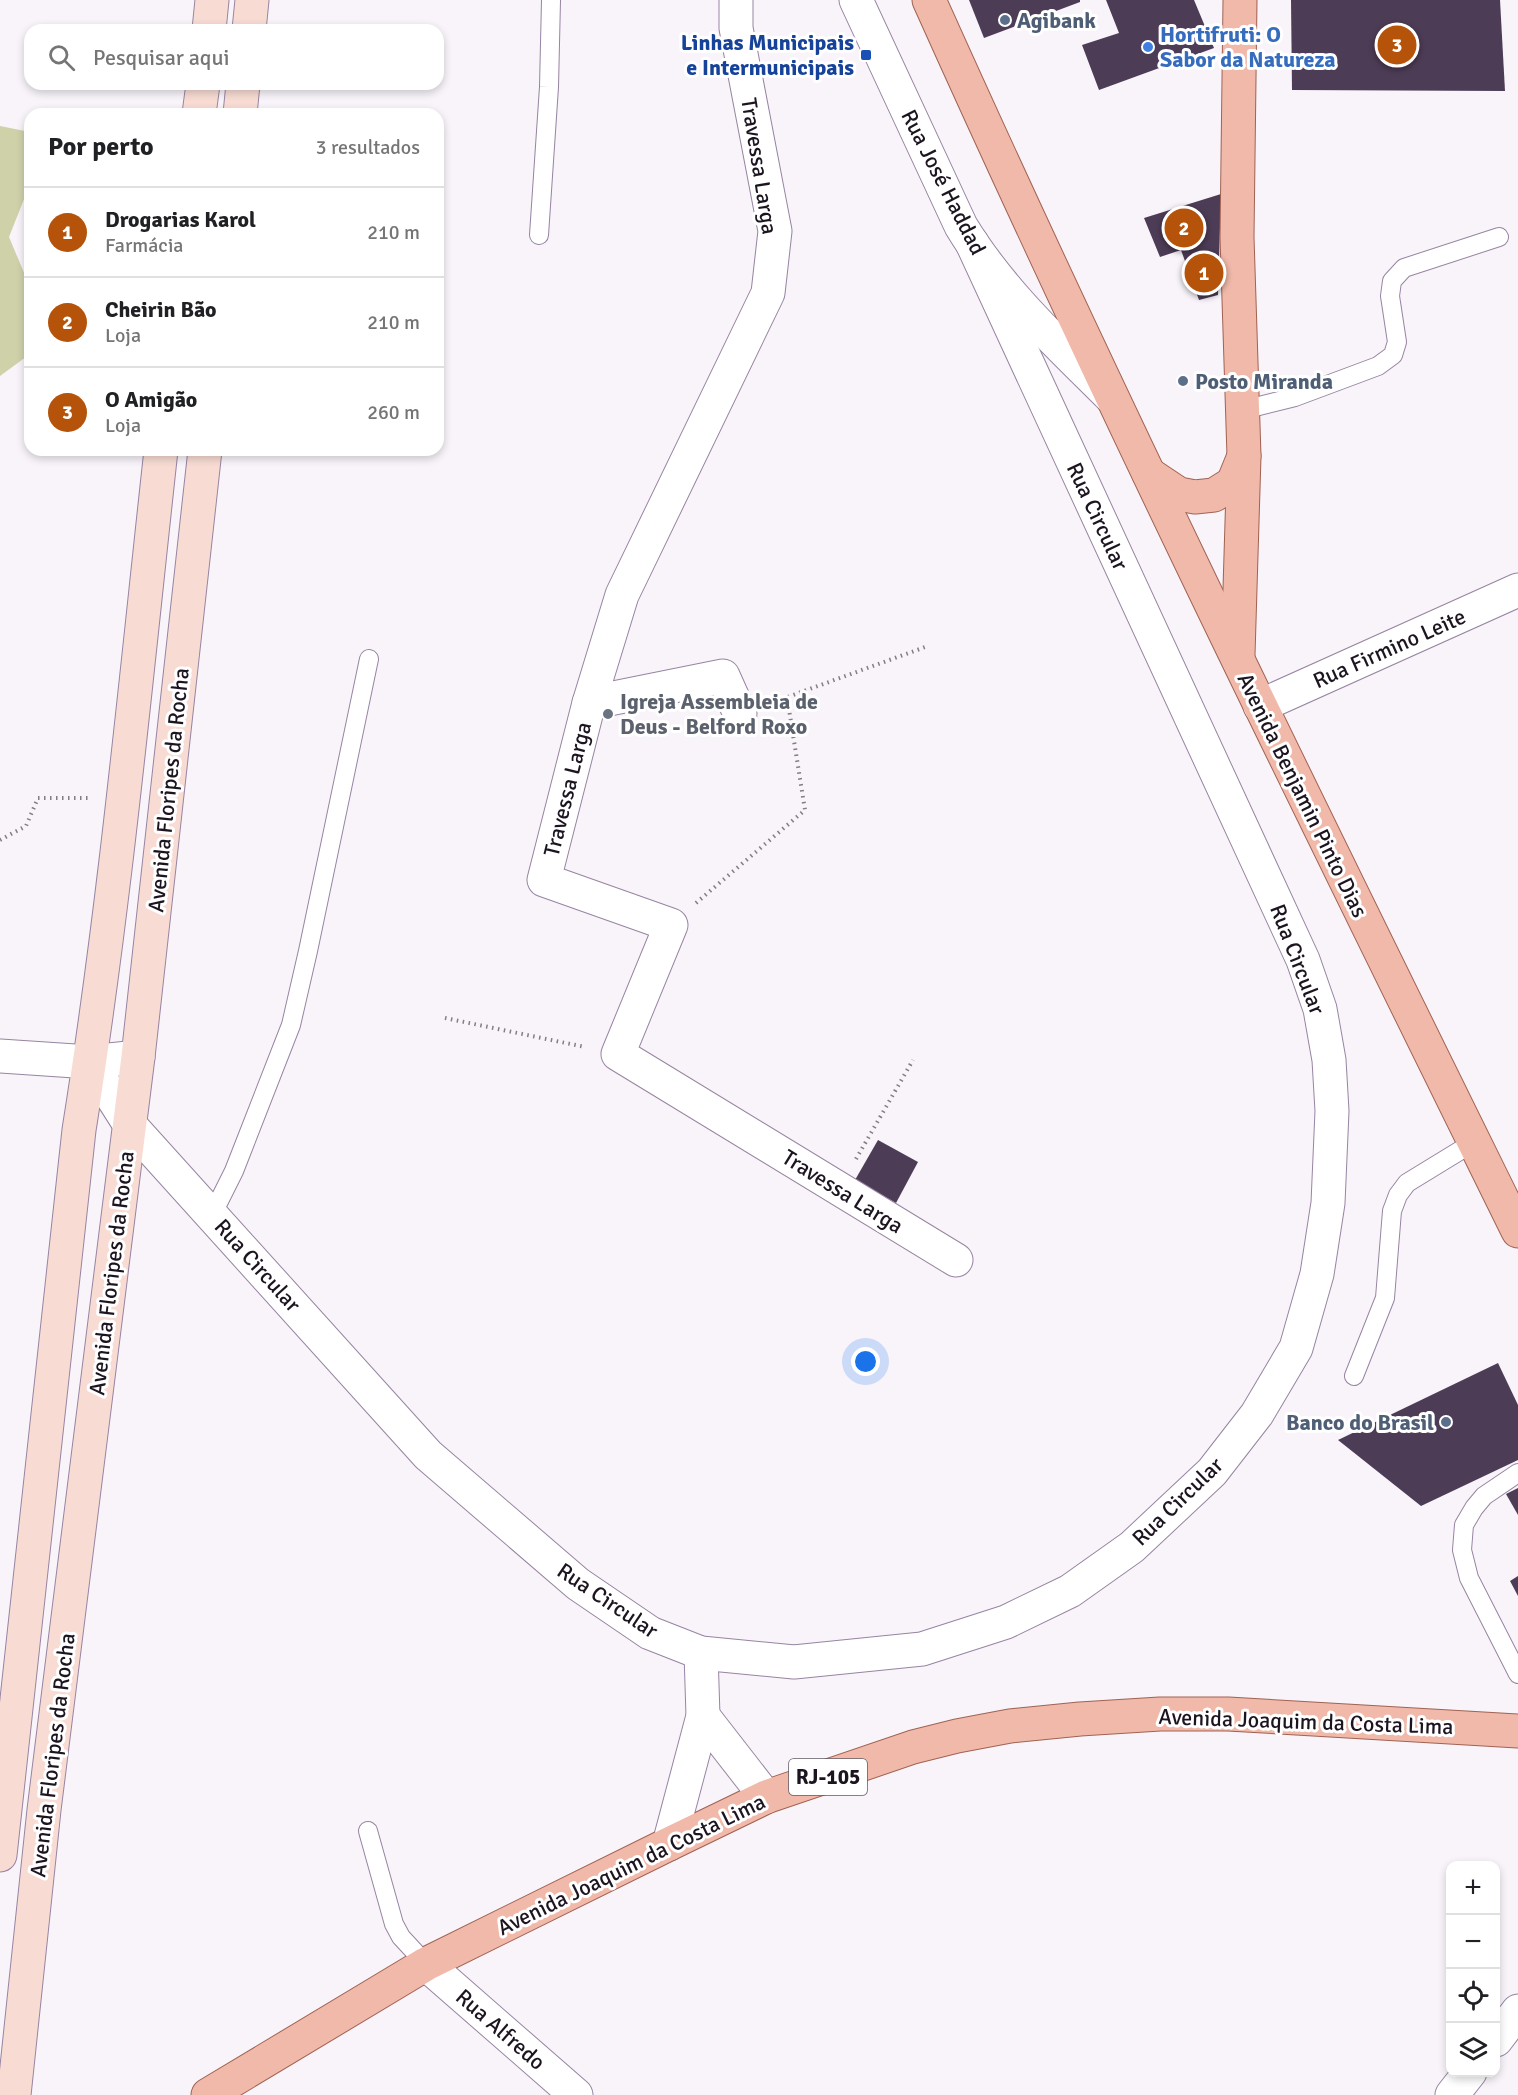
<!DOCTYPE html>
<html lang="pt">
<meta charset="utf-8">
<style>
:root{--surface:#fff;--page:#f2f2f2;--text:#202124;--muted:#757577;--line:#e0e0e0;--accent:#b45309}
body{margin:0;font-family:Signika,sans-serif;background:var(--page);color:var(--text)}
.controls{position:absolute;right:18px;bottom:18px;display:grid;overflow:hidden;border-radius:12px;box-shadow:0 3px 9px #0003}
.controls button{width:54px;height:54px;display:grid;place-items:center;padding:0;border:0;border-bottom:2px solid var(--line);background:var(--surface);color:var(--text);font:30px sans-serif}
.you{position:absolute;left:866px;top:1362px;width:21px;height:21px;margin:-15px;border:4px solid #fff;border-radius:50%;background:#1a73e8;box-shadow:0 0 0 9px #1a73e833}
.badge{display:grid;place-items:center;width:39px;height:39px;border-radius:50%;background:var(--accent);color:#fff;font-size:20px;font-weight:700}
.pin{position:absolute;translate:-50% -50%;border:3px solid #fff;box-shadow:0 2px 6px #0006}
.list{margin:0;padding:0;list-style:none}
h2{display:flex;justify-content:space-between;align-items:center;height:78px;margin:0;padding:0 24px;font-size:26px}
h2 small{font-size:20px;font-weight:400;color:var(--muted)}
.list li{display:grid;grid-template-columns:39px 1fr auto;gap:18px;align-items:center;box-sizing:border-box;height:90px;padding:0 24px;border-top:2px solid var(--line)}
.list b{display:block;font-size:22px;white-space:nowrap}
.list p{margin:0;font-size:20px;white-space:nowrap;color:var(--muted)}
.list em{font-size:20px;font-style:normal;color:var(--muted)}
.icon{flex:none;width:33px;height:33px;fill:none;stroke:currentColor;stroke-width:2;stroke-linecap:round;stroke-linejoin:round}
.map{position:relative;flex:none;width:1518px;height:2095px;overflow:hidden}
.search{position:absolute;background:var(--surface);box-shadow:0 3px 9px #0003;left:24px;top:24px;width:420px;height:66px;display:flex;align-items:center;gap:15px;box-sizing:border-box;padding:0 21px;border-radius:18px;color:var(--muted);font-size:22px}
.panel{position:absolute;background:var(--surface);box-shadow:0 3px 9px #0003;left:24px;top:108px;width:420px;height:348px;border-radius:18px}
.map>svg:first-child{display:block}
</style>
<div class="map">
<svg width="1518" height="2095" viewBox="0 0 1518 2095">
<rect width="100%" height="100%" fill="#f8f4fa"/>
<path fill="#cfd2a9" d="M0 126 30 132V184L9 237 30 287V354L0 376Z"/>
<g fill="#4d3c56">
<path d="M969 0H1080V2L984 38Z"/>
<path d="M1106 0H1194L1214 48 1099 90 1082 45 1119 33Z"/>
<path d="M1291 0H1500L1505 91 1292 90Z"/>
<path d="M1221 194 1218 295 1199 300 1181 250 1160 257 1144 218Z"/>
<path d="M878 1140 918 1162 896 1203 855 1180Z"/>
<path d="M1498 1363 1518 1405V1460L1421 1506 1338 1440Z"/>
<path d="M1518 1488V1515L1506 1494Z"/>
<path d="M1518 1576V1596L1510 1581Z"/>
</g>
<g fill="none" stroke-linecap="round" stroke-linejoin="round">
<defs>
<g id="lane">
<path d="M539 235 549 87 551 0"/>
<path d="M1243 410 1295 397 1378 366 1393 355 1397 342 1390 296 1392 281 1404 268 1499 237"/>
<path d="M212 1215 234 1171 291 1025 308 951 369 659"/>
<path d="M1354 1376 1385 1298 1392 1211 1398 1195 1407 1183 1474 1142"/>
<path d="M1518 1473 1484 1496 1474 1508 1464 1525 1462 1550 1469 1578 1518 1674"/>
<path d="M368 1831 394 1924 401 1937 426 1964"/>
</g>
<g id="street">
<path d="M736 0V28L775 231 768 293 622 595 589 703 544 880 671 925 618 1054 956 1260"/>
<path d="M856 0 961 226C1001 292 1057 343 1111 397"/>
<path d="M589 703 723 676 740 714"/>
<path d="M1260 706 1518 590"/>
<path d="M0 1056 90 1062 138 1057"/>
<path d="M90 1062 130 1125 428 1455 578 1584 650 1633 701 1653 794 1662 922 1649 1006 1622 1070 1591 1132 1547 1212 1472 1257 1414 1296 1348 1317 1274 1328 1203 1332 1111 1329 1060 1320 1009 1303 960 972 243"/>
<path d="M703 1716 766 1797"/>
<path d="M669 1844 703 1716 701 1653"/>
<path d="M426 1964 576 2095"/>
<path d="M1496 2040 1518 2011"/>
<path d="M1452 2095 1470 2072"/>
</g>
<g id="secondary">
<path d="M209 30 212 0"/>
<path d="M249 30 252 0"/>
<path d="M199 114 203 84"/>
<path d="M240 114 243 84"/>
<path d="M0 1855 79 1130C115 905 136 677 161 450"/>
<path d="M14 2095 44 1810 138 1057 205 450"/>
</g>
<g id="primary">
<path d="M929 0C1115 415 1317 823 1518 1231"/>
<path d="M1149 474 1179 494 1195 497 1214 495 1233 483 1244 456"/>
<path d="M1238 655 1244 456 1237 237 1240 0"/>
<path d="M208 2095 426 1964 669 1844 766 1797 913 1747 957 1736 1010 1726 1080 1719 1160 1714H1228L1518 1731"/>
</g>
</defs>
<use href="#lane" stroke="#9784a2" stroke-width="20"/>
<use href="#street" stroke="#9784a2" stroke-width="35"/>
<use href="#secondary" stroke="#9784a2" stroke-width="35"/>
<use href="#primary" stroke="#a06253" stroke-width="35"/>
<g stroke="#837d86" stroke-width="4" stroke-dasharray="1.5 4.5" stroke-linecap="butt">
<path d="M771 703 928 646"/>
<path d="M0 840 26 826 38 798H89"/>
<path d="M696 903 805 810 787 697"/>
<path d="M445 1018 585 1047"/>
<path d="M856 1159 913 1060"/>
</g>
<use href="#lane" stroke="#fff" stroke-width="18"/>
<use href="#street" stroke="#fff" stroke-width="33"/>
<use href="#secondary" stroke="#f8dcd4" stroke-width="33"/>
<use href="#primary" stroke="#f1b9a9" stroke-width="33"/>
</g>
<g fill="#5c6f8a" stroke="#fff" stroke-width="2">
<circle cx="1005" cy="20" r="6"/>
<circle cx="1183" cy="381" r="6"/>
<circle cx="1446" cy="1422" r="6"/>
</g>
<circle fill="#3f7fe0" stroke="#fff" stroke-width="2" cx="1148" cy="47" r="6"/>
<rect fill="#1a4fb4" stroke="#fff" stroke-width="2" x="860" y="49" width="12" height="12" rx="3"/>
<circle fill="#6b7280" stroke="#fff" stroke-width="2" cx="608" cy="714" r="6"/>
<g text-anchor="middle" stroke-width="6" stroke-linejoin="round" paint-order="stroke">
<rect fill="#fff" stroke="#605b63" stroke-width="1.5" x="789" y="1759" width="78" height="36" rx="4.5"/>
<g font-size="21" font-weight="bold" fill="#1c1520">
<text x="828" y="1784">RJ-105</text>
</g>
<g font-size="22" font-weight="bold" fill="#4e5e75" stroke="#fff" text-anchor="start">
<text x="1017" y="28">Agibank</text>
<text x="1195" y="389">Posto Miranda</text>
<text x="1434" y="1430" text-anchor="end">Banco do Brasil</text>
</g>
<g font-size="22" font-weight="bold" fill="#366cbe" stroke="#fff" text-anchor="start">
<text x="1160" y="42">Hortifruti: O<tspan x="1160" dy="25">Sabor da Natureza</tspan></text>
</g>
<g font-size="22" font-weight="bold" fill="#164399" stroke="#fff" text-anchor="end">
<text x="854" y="50">Linhas Municipais<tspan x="854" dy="25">e Intermunicipais</tspan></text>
</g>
<g font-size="22" fill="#1c1520" stroke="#fff">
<text transform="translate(760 166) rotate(81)" y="8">Travessa Larga</text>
<text transform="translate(944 182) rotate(63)" y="8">Rua José Haddad</text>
<text transform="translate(1098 516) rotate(65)" y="8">Rua Circular</text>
<text transform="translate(1389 648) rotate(-24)" y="8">Rua Firmino Leite</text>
<text transform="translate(567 789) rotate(-76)" y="8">Travessa Larga</text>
<text transform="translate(168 790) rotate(-84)" y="8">Avenida Floripes da Rocha</text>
<text transform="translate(1303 795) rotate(64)" y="8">Avenida Benjamin Pinto Dias</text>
<text transform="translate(1298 959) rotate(69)" y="8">Rua Circular</text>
<text transform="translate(843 1191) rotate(32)" y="8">Travessa Larga</text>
<text transform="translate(258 1265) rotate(48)" y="8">Rua Circular</text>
<text transform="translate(111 1273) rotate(-83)" y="8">Avenida Floripes da Rocha</text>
<text transform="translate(1177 1501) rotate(-44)" y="8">Rua Circular</text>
<text transform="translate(608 1600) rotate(34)" y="8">Rua Circular</text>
<text transform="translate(1306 1721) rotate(2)" y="8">Avenida Joaquim da Costa Lima</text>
<text transform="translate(52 1755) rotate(-83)" y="8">Avenida Floripes da Rocha</text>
<text transform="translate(631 1864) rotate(-26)" y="8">Avenida Joaquim da Costa Lima</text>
<text transform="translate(501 2029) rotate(41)" y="8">Rua Alfredo</text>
</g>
<g font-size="22" font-weight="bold" fill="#5b616d" stroke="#fff" text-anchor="start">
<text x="620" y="709">Igreja Assembleia de<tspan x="620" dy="25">Deus - Belford Roxo</tspan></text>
</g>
</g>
</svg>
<div class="controls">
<button>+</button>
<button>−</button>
<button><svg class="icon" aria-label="locate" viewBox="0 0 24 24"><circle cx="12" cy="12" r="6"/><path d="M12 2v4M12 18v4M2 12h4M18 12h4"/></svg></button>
<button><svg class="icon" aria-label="layers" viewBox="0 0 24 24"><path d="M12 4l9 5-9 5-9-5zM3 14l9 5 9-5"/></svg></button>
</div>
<div class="you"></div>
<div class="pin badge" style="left:1204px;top:273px">1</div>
<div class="pin badge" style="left:1184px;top:228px">2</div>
<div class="pin badge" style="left:1397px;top:45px">3</div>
<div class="search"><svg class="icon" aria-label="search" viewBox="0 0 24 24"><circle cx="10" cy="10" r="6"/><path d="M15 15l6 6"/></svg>Pesquisar aqui</div>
<section class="panel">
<h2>Por perto<small>3 resultados</small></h2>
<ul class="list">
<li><span class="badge">1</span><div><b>Drogarias Karol</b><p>Farmácia</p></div><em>210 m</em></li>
<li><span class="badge">2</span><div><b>Cheirin Bão</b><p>Loja</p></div><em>210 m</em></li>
<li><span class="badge">3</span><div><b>O Amigão</b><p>Loja</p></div><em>260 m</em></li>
</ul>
</section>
</div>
